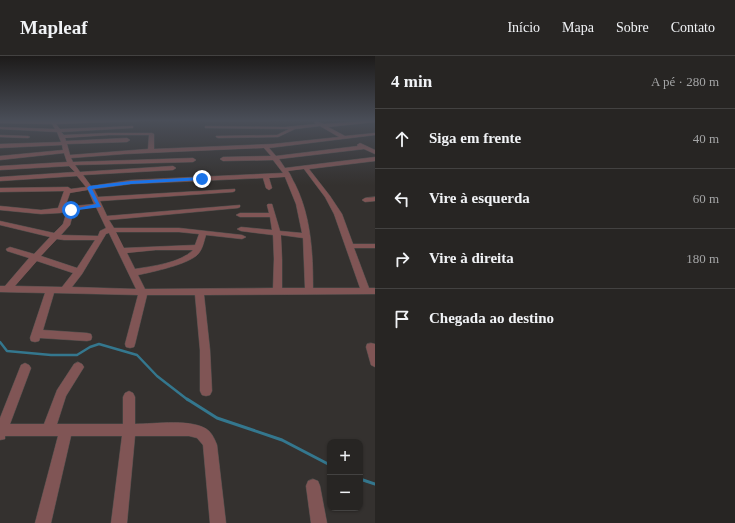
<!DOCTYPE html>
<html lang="pt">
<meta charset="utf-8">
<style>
:root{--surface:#272523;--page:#333130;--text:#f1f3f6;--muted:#a4a5a6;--line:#434241}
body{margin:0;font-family:"Times New Roman",serif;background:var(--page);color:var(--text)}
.controls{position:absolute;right:12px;bottom:12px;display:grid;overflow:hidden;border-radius:8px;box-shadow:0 1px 3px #0004}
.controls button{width:36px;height:36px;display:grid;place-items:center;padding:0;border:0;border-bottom:1px solid var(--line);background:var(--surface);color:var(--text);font:20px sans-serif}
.stop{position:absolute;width:12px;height:12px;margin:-9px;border:3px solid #1a73e8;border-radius:50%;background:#fff}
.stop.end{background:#1a73e8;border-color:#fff;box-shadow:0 1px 4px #0008}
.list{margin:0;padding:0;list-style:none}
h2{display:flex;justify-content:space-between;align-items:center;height:52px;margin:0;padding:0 16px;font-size:17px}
h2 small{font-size:13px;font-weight:400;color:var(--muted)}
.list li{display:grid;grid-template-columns:26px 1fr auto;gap:12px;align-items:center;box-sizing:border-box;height:60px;padding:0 16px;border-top:1px solid var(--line)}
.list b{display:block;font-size:15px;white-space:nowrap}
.list em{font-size:13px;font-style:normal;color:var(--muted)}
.icon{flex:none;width:22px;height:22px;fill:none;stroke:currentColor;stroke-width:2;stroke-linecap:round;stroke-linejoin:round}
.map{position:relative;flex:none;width:375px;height:467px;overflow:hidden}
header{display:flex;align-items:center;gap:24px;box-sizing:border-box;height:56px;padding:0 20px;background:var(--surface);border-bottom:1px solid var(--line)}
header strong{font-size:19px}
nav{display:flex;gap:22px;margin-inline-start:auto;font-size:14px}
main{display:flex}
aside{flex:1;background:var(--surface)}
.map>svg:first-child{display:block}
</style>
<header>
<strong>Mapleaf</strong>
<nav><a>Início</a><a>Mapa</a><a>Sobre</a><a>Contato</a></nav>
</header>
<main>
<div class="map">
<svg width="375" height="467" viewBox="0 0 375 467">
<rect width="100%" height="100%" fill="#34312f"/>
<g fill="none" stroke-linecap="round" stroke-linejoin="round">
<path stroke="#34778e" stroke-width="2.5" d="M0 286 7 295 51 299H77L90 291 99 288 137 299 157 320 188 344"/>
<g stroke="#34778e" stroke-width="3">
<path d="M187 343 217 362 282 384 330 409"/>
<path d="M360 423 375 428"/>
</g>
<defs>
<g id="minor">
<path d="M50 64H139L137 65 56 68 60 73 133 70V72H131L61 76 64 79 109 77H152L154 78V93L273 88 339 81 320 70 295 73 278 81 218 82 216 81V80L277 79 289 73 205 72V70H207L285 71 316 68 314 66 316 65 324 68 375 64V66L328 71 345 80 375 77V79L269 92 276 100 358 90 357 89 360 87 375 94V98L364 93 279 103 285 112 375 101V105L309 113 330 140 342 158 353 188H375V192H354L369 232H375V238L204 239 210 294 212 335 210 339 206 340 202 339 200 335V294L195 239H147L135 288 134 291 130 292 126 291 125 288 138 239 54 237 43 274 87 277 91 278 92 281 91 284 87 285 40 282 39 285 35 286 31 285 30 282 45 237 0 236V230H5L29 202 7 195 6 193 10 191 34 198 50 181 0 169V165L54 177 63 168 67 155 60 157 41 158 0 154V150L41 154 58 152 64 135 0 136V132L68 131 71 133 86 131 77 120 0 125V121L75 116 69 110 0 114V110L67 106 64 97 0 104V100L63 94 62 89 0 92V88L61 86 57 76 0 73V71L55 73 52 68 0 67V65H50ZM109 79H149L148 93 70 99 67 88 127 86 130 84 127 82 66 85 65 82ZM264 92 271 100 223 101 220 103 223 105 273 104 283 117 131 124 91 130 83 119 173 114 176 112 173 110 80 116 75 109 193 106 196 104 193 102 73 106 71 102 124 98ZM304 113 325 141 334 158 360 232H313C313 197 311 160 295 128 292 123 291 119 288 115ZM285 121 296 148 302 177 280 175 272 148H268L267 149 269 157H240L236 159 240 161H270L272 174 241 171 237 173 241 175 273 179 274 203 273 232 145 233 138 219C152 216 191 208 199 197 203 192 204 185 206 179L242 183 246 181 242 179 179 172H114L109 164 238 152 240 151V149L107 160 100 145 233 136 235 135V133L98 141 94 133 131 128 263 122 266 132 269 134 272 132 269 122ZM88 134 94 148 65 151 70 137ZM96 151 106 172 100 175 98 180 61 179 70 169 74 154ZM116 176H179L199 178 195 189 124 192ZM109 177 136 233 72 231 82 218 106 178ZM281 179 303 182 305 232H282V203ZM57 183 64 184H95L77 212 41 200ZM156 194H193C180 207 153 210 135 213L127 197ZM37 205 73 217 62 231 15 230Z"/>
<path d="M203 64H272L270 65H205Z"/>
<path d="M0 79 28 80 30 81 28 82 0 81Z"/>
<path d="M375 141V145L365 146 362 144 365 142Z"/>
<path d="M371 287 375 288V311L371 309 366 291 367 288Z"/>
<path d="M78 306 82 308 84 311 66 340 57 368H123V341L125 337 129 335 133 337 135 341V368C154 368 195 362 209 375 213 379 215 384 217 389L226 467H210L203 389 197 382 189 380H135L127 467H111L122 380H71L51 467H35L58 380H5V383L0 384V362L21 309 25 307 29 309 31 312 10 368H44L57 334 74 308Z"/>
<path d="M313 423 318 425 320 430 327 467H311L306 430 308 425Z"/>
</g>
</defs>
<use href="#minor" stroke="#514f4d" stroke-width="1"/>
<use href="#minor" fill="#805555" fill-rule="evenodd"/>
</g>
<linearGradient id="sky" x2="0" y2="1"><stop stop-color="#1d1b1a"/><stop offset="0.5" stop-color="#4a4e58"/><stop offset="1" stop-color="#4a4e58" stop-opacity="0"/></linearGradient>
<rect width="375" height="129" fill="url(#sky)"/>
<path fill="#1a73e8" d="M202 121 203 124 131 128 92 133 101 151 71 155 69 154 96 148 87 132 89 130 131 125Z"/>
</svg>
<div class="controls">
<button>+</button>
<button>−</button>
</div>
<div class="stop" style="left:71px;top:154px"></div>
<div class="stop end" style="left:202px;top:123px"></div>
</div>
<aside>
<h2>4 min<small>A pé · 280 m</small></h2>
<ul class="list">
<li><svg class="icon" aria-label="ahead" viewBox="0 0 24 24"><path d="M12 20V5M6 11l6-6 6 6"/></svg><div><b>Siga em frente</b></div><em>40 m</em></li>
<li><svg class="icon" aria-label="left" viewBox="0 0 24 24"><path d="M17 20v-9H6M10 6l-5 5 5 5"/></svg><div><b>Vire à esquerda</b></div><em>60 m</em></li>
<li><svg class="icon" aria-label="right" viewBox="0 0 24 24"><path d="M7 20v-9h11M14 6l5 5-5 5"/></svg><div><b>Vire à direita</b></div><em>180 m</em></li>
<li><svg class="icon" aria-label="arrive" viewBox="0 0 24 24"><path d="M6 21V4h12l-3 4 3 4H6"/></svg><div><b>Chegada ao destino</b></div></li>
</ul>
</aside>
</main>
